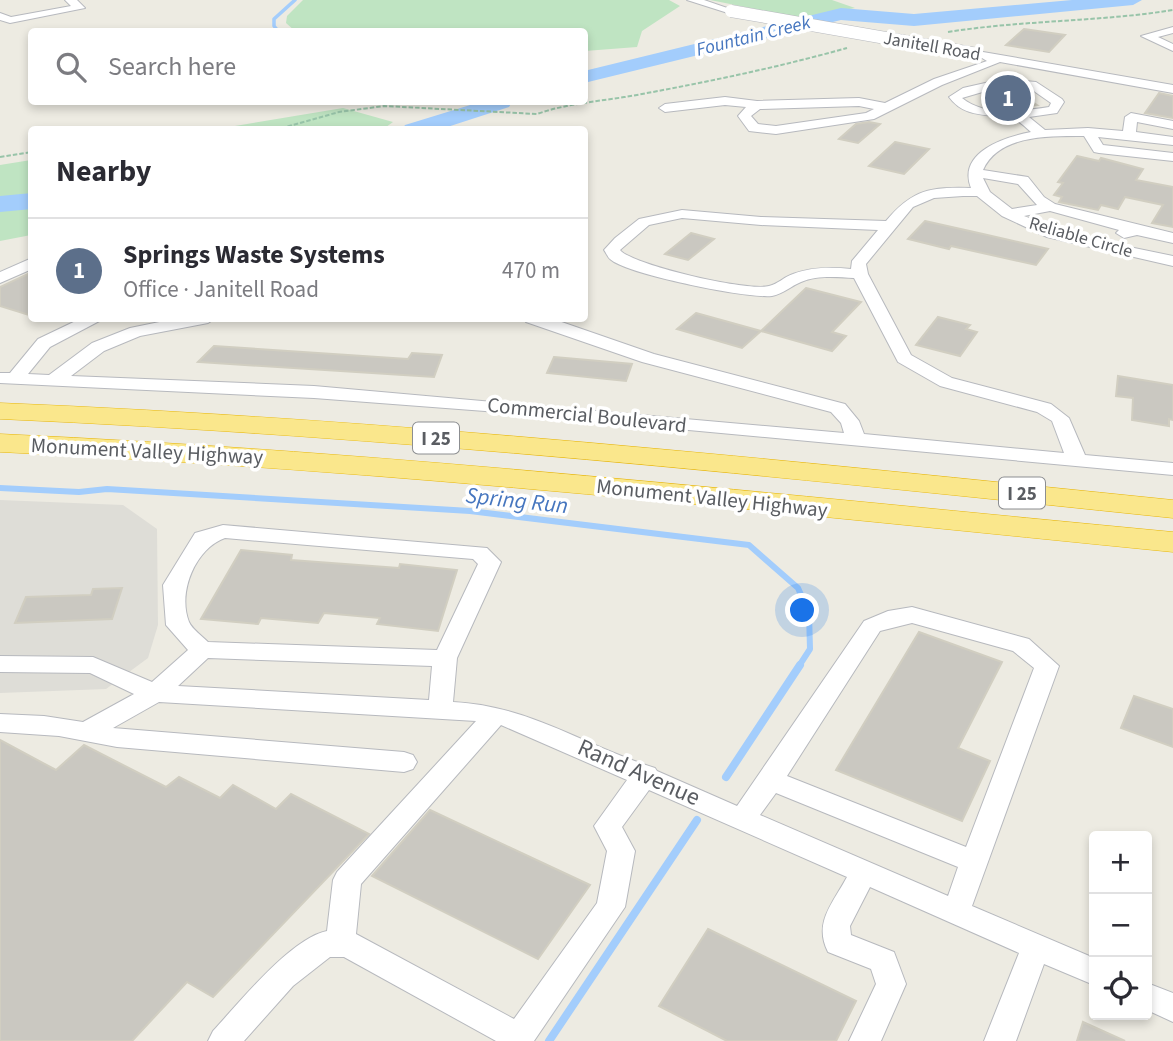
<!DOCTYPE html>
<meta charset="utf-8">
<style>
:root{--surface:#fff;--page:#f2f2f3;--text:#2b2b33;--muted:#7c7c81;--line:#e1e1e2;--accent:#1a73e8}
body{margin:0;font-family:"Source Sans 3",sans-serif;background:var(--page);color:var(--text)}
.controls{position:absolute;right:21px;bottom:21px;display:grid;overflow:hidden;border-radius:7px;box-shadow:0 4px 10px #0003}
.controls button{width:63px;height:63px;display:grid;place-items:center;padding:0;border:0;border-bottom:2px solid var(--line);background:var(--surface);color:var(--text);font:35px sans-serif}
.you{position:absolute;left:803px;top:611px;width:24px;height:24px;margin:-18px;border:5px solid #fff;border-radius:50%;background:#1a73e8;box-shadow:0 0 0 10px #1a73e833}
.badge{display:grid;place-items:center;width:46px;height:46px;border-radius:50%;background:var(--accent);color:#fff;font-size:23px;font-weight:700}
.pin{position:absolute;translate:-50% -50%;border:4px solid #fff;box-shadow:0 2px 7px #0006}
.list{margin:0;padding:0;list-style:none}
h2{display:flex;justify-content:space-between;align-items:center;height:91px;margin:0;padding:0 28px;font-size:30px}
h2 small{font-size:23px;font-weight:400;color:var(--muted)}
.list li{display:grid;grid-template-columns:46px 1fr auto;gap:21px;align-items:center;box-sizing:border-box;height:105px;padding:0 28px;border-top:2px solid var(--line)}
.list b{display:block;font-size:26px;white-space:nowrap}
.list p{margin:0;font-size:23px;white-space:nowrap;color:var(--muted)}
.list em{font-size:23px;font-style:normal;color:var(--muted)}
.icon{flex:none;width:38px;height:38px;fill:none;stroke:currentColor;stroke-width:2;stroke-linecap:round;stroke-linejoin:round}
.map{position:relative;flex:none;width:1173px;height:1041px;overflow:hidden}
.search{position:absolute;background:var(--surface);box-shadow:0 4px 10px #0003;left:28px;top:28px;width:560px;height:77px;display:flex;align-items:center;gap:18px;box-sizing:border-box;padding:0 24px;border-radius:7px;color:var(--muted);font-size:26px}
.panel{position:absolute;background:var(--surface);box-shadow:0 4px 10px #0003;left:28px;top:126px;width:560px;height:196px;border-radius:7px}
.map>svg:first-child{display:block}
</style>
<div class="map">
<svg width="1173" height="1041" viewBox="0 0 1173 1041">
<rect width="100%" height="100%" fill="#edebe2"/>
<path fill="#deddd7" d="M0 500 123 505 157 529 158 625 148 658 106 689 0 693Z"/>
<g fill="#bfe4c2">
<path d="M303 0H669L680 6 642 31 637 47 585 51 584 32 295 31 286 23 287 16Z"/>
<path d="M710 0H832L855 8 800 18Z"/>
<path d="M343 108 393 122 382 130 217 129Z"/>
<path d="M31 160V235L0 241V165Z"/>
</g>
<g fill="none" stroke-linecap="round" stroke-linejoin="round">
<path stroke="#a3cdfc" stroke-width="3.5" d="M279 32 274 26V19L295 0"/>
<path stroke="#a3cdfc" stroke-width="6" d="M0 488 79 492 107 489 470 511 749 545 798 588 809 613 810 649 799 666"/>
<g stroke="#a3cdfc" stroke-width="8">
<path d="M726 777 800 665"/>
<path d="M549 1041 697 820"/>
</g>
<g fill="#a3cdfc" fill-rule="evenodd">
<path d="M1072 0H1142L1133 5 914 26 841 20 584 83V71L841 8 914 14Z"/>
<path d="M480 102H512L509 107 438 130H402L405 125Z"/>
<path d="M32 193V209L0 212V196Z"/>
</g>
</g>
<g fill="#cac8c1" stroke="#d1cec1" stroke-width="2">
<path d="M1024 29 1065 35 1049 52 1006 45Z"/>
<path d="M1013 90 1037 105 1007 108 984 94Z"/>
<path d="M1159 93 1173 96V118L1145 113Z"/>
<path d="M869 122 880 124 858 143 839 139 856 124Z"/>
<path d="M895 142 929 149 904 174 869 166Z"/>
<path d="M1077 156 1099 161 1101 158 1143 169 1136 180 1173 187V227L1152 223 1163 205 1125 197 1118 209 1101 205 1098 210 1059 202 1062 197 1054 195 1063 183 1058 182Z"/>
<path d="M925 221 983 234 1048 249 1036 265 951 246 949 249 908 239Z"/>
<path d="M691 233 714 239 688 260 665 254Z"/>
<path d="M32 272V316L0 306V287Z"/>
<path d="M806 288 861 302 832 332 846 336 832 351 761 331Z"/>
<path d="M696 313 761 331 742 348 677 329Z"/>
<path d="M938 317 970 325 966 329 977 332 960 356 916 345Z"/>
<path d="M214 346 408 359 412 353 442 355 434 377 198 362Z"/>
<path d="M554 357 632 364 626 381 547 373Z"/>
<path d="M1118 376 1173 385V420L1169 419V426L1132 420 1133 398 1116 396Z"/>
<path d="M241 550 292 555 291 560 399 568 400 564 457 570 438 631 377 624 380 618 324 613 318 623 261 618 258 624 201 619Z"/>
<path d="M122 588 112 619 15 623 26 597 91 595 93 589Z"/>
<path d="M919 632 1002 662 958 748 990 761 962 821 836 770Z"/>
<path d="M1134 696 1173 709V747L1121 728Z"/>
<path d="M0 740 56 770 84 745 166 787 179 777 220 798 233 785 276 809 291 794 369 834 213 997 187 982 132 1041H0Z"/>
<path d="M430 810 590 885 538 959 372 876Z"/>
<path d="M708 929 856 1001 836 1041H727L659 1006Z"/>
<path d="M1083 1022 1125 1041H1077Z"/>
</g>
<g fill="none" stroke-linecap="round" stroke-linejoin="round">
<defs>
<g id="minor">
<path d="M65 0H77L85 8 10 23 0 20V13L11 17 71 6Z"/>
<path d="M687 0H704L736 11 731 14Z"/>
<path d="M1173 27V33L1158 37 1173 44V51L1141 36Z"/>
<path d="M983 52 1173 85V93L1000 62 942 85 874 119 776 134 749 131 738 116 746 107 725 105 665 112 659 108 665 104 725 97 757 101 859 98 885 103 934 79 987 61 977 55ZM859 106 874 109 866 113 776 126 758 124 751 116 760 109Z"/>
<path d="M1003 79 1036 82 1062 99 1064 102 1057 113 1029 117 1045 130 1088 128 1123 131 1125 117 1131 113 1173 121V129L1137 122 1136 132 1173 137V145L1098 137 1103 145 1173 153V161L1099 153 1094 152 1084 136C1051 136 999 134 983 170L1028 177 1044 197 1055 204 1173 233V243L1137 235 1124 238 1116 233 1119 230 1050 211 1024 216 1081 237 1173 256V266L1047 237 1002 216 977 196H963L934 198 913 207 866 264 868 274 911 355 952 378 1051 404 1069 418 1085 455 1173 463V475L485 411 314 398 0 383V373H10L38 339 82 318H105L50 347 28 374 49 375 92 343 130 328 179 318H216L208 323 140 336 104 351 71 376 314 386 844 433 841 423 831 412 642 362 526 322 524 318H550L654 354 845 404 859 421 864 434 1064 453 1052 421 1037 412 940 386 898 362 854 278C837 277 817 275 801 282 791 286 783 294 772 296 748 299 626 274 610 259 609 259 605 251 604 250L615 238 639 219 682 210 761 217 886 221C913 189 930 187 971 188 957 152 1005 137 1031 132 1025 127 1019 120 1012 119 989 113 965 119 949 97L963 88ZM1003 86 1028 87 1051 103 1049 107C1022 111 985 117 962 98ZM983 178 1018 184 1037 205 1012 209 990 192ZM682 218 761 225 878 230 852 261 851 269C831 267 812 267 793 274 784 277 778 284 769 286 749 292 632 265 620 250L649 225Z"/>
<path d="M32 258V269L0 283V272Z"/>
<path d="M223 525 487 548 501 562 457 658 453 702C531 706 584 746 655 768L657 771 737 806 864 621 888 611 912 607 1029 639 1059 666 972 906 1094 958V985L1044 964 1016 1041H984L1019 953 870 887 850 926 851 935 894 952 906 984 881 1041H849L876 984 871 969 828 952C813 923 833 903 847 877L649 790 622 827 635 851 625 907 534 1041H496L344 957H330L293 986 244 1041H208L213 1031C238 1004 291 938 327 931L333 880 337 872 476 721 159 702 113 728 404 752 413 755 417 762 413 769 404 772 117 747 59 736 0 732V714L44 716 83 722 134 694 90 673 0 672V656L93 657 152 682 188 650 166 625 163 585 195 533ZM225 538 473 559 478 564 437 650 208 642C203 637 192 629 189 622 177 592 196 548 225 538ZM912 623 1013 651 1034 668 966 847 787 776 880 631ZM208 658 432 666 429 700 178 686ZM501 725 627 780 594 826 607 851 597 903 514 1019 356 934 361 884ZM776 793 958 867 948 896 760 815Z"/>
<path d="M1147 983 1173 993V1022L1147 1010Z"/>
</g>
<g id="highway">
<path d="M0 403C392 419 782 460 1173 500V518C782 477 392 436 0 419Z"/>
<path d="M0 434C392 452 782 495 1173 532V552C782 513 392 470 0 452Z"/>
</g>
</defs>
<use href="#minor" stroke="#b7b9be" stroke-width="2"/>
<use href="#highway" stroke="#e8b607" stroke-width="1"/>
<g stroke="#98c4a9" stroke-width="2" stroke-dasharray="4.5 2" stroke-linecap="butt">
<path d="M948 32C1023 20 1098 22 1173 10"/>
<path d="M275 130 339 112 384 106 537 114C571 102 607 101 642 94 712 81 779 67 847 48"/>
<path d="M0 157 32 152"/>
</g>
<use href="#minor" fill="#fff" fill-rule="evenodd"/>
<use href="#highway" fill="#fae78c" fill-rule="evenodd"/>
<defs>
<path id="minor-bridge" d="M731 11 977 54"/>
</defs>
<use href="#minor-bridge" stroke="#b7b9be" stroke-width="13" stroke-linecap="butt"/>
<use href="#minor-bridge" stroke="#fff" stroke-width="12"/>
</g>
<g text-anchor="middle" stroke-width="7" stroke-linejoin="round" paint-order="stroke">
<g font-size="18" fill="#5a5d62" stroke="#fff">
<text transform="translate(932 46) rotate(10)" y="6">Janitell Road</text>
<text transform="translate(1081 237) rotate(16)" y="6">Reliable Circle</text>
</g>
<g font-size="19" font-style="italic" fill="#4676bf" stroke="#fff">
<text transform="translate(753 35) rotate(-14)" y="7">Fountain Creek</text>
</g>
<g fill="#fff" stroke="#8c8e91" stroke-width="2">
<rect x="413" y="422.5" width="46" height="31" rx="5"/>
<rect x="999" y="477.5" width="46" height="31" rx="5"/>
</g>
<g font-size="19" font-weight="bold" fill="#5a5d62">
<text x="436" y="445">I 25</text>
<text x="1022" y="500">I 25</text>
</g>
<g font-size="21" fill="#5a5d62" stroke="#fff">
<text transform="translate(587 415) rotate(6)" y="7">Commercial Boulevard</text>
<text transform="translate(147 451) rotate(3)" y="7">Monument Valley Highway</text>
<text transform="translate(712 498) rotate(6)" y="7">Monument Valley Highway</text>
</g>
<g font-size="23" font-style="italic" fill="#4676bf" stroke="#fff">
<text transform="translate(517 500) rotate(6)" y="8">Spring Run</text>
</g>
<g font-size="24" fill="#5a5d62" stroke="#fff">
<text transform="translate(639 772) rotate(24)" y="8">Rand Avenue</text>
</g>
</g>
</svg>
<div class="controls">
<button>+</button>
<button>−</button>
<button><svg class="icon" aria-label="locate" viewBox="0 0 24 24"><circle cx="12" cy="12" r="6"/><path d="M12 2v4M12 18v4M2 12h4M18 12h4"/></svg></button>
</div>
<div class="you"></div>
<div class="pin badge" style="left:1008px;top:98px;background:#5c6f8a">1</div>
<div class="search"><svg class="icon" aria-label="search" viewBox="0 0 24 24"><circle cx="10" cy="10" r="6"/><path d="M15 15l6 6"/></svg>Search here</div>
<section class="panel">
<h2>Nearby<small></small></h2>
<ul class="list">
<li><span class="badge" style="background:#5c6f8a">1</span><div><b>Springs Waste Systems</b><p>Office · Janitell Road</p></div><em>470 m</em></li>
</ul>
</section>
</div>
